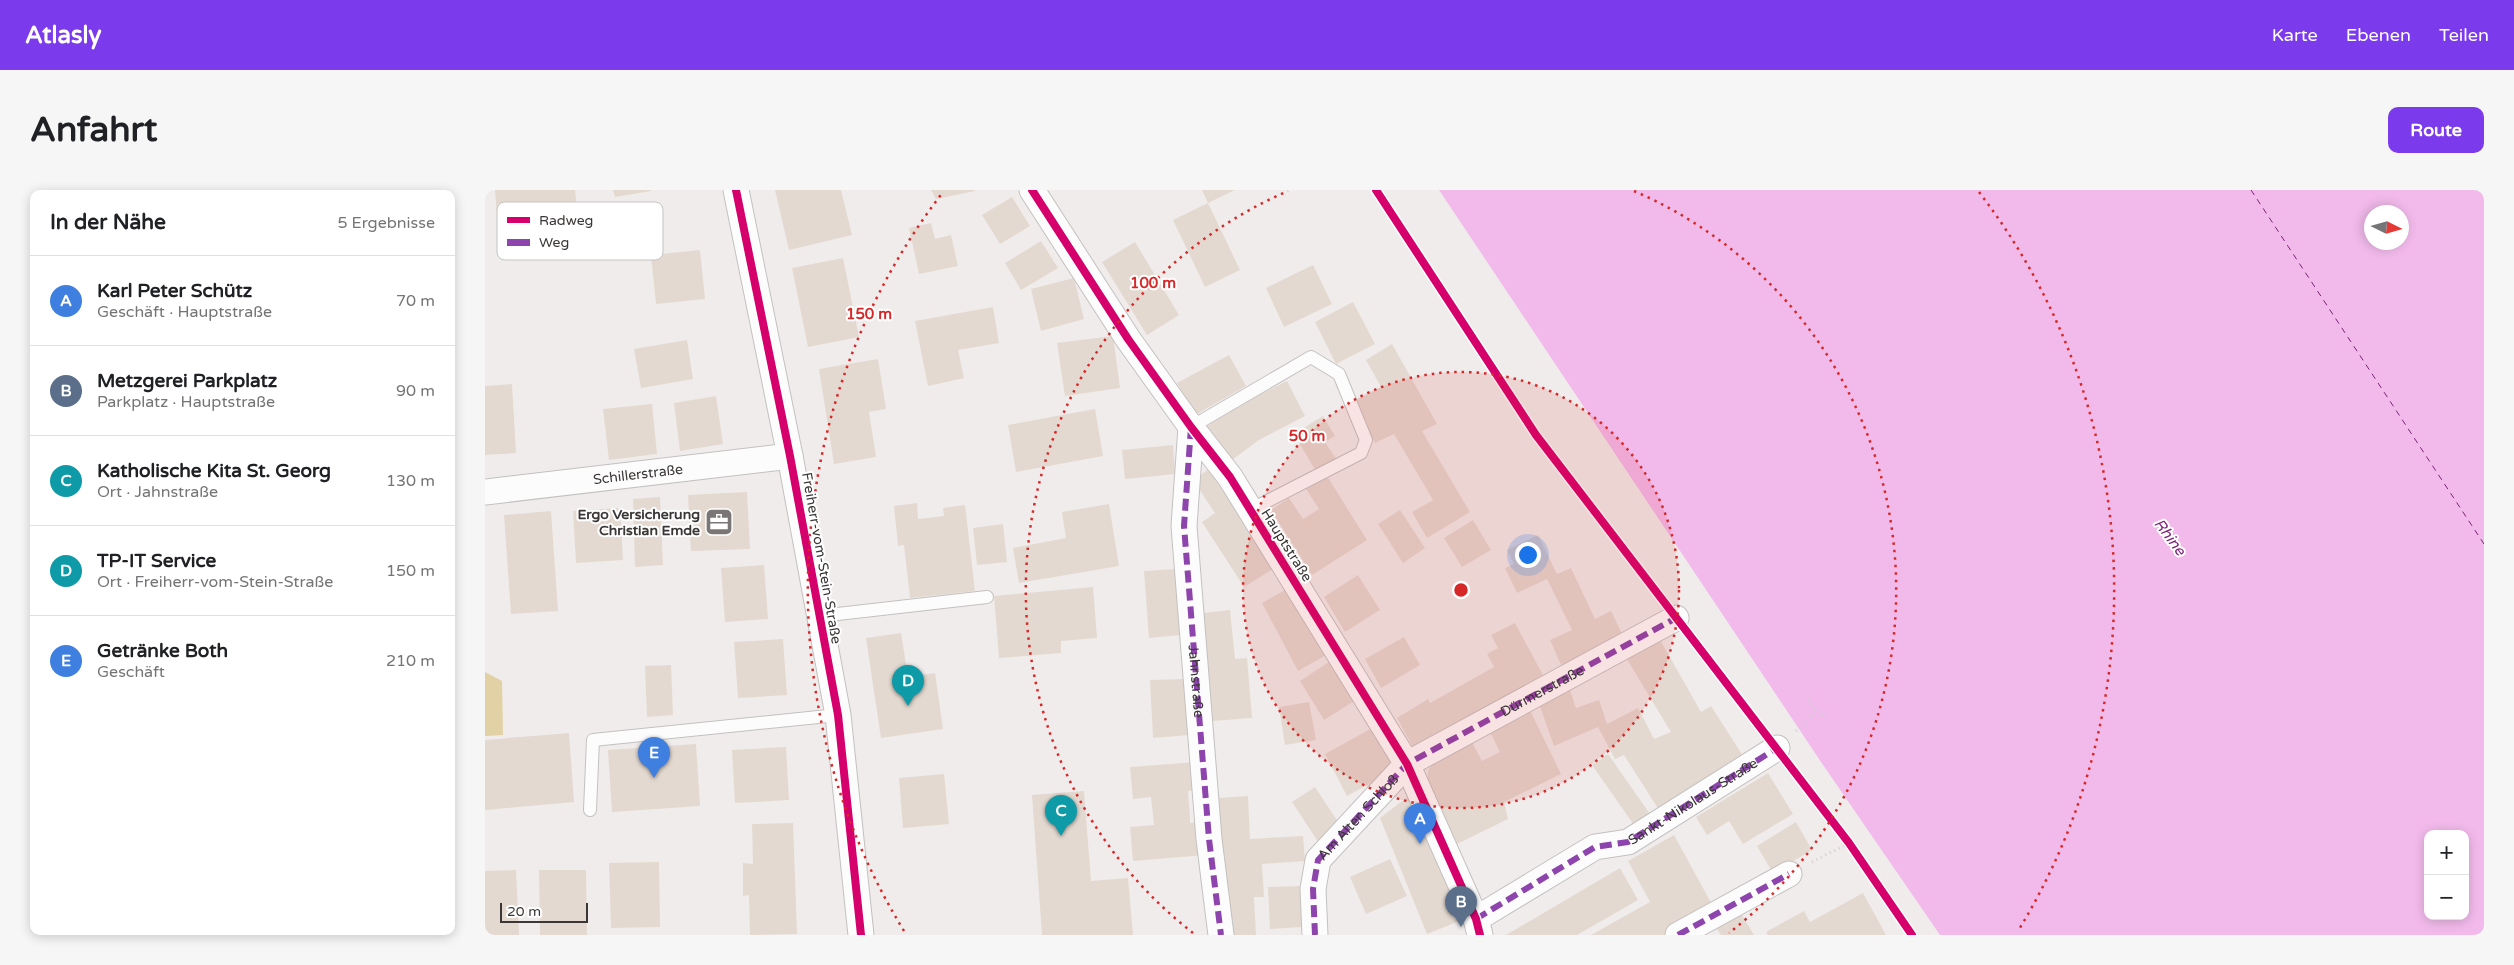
<!DOCTYPE html>
<html lang="de">
<meta charset="utf-8">
<style>
:root{--surface:#fff;--page:#f6f6f6;--text:#202124;--muted:#757577;--line:#e0e0e0;--accent:#7c3aed}
body{margin:0;font-family:"Varela Round",sans-serif;background:var(--page);color:var(--text)}
.controls{position:absolute;right:15px;bottom:15px;display:grid;overflow:hidden;border-radius:10px;box-shadow:0 2px 12px #0003}
.controls button{width:45px;height:45px;display:grid;place-items:center;padding:0;border:0;border-bottom:1px solid var(--line);background:var(--surface);color:var(--text);font:25px sans-serif}
.compass{position:absolute;left:1879px;top:15px;width:45px;height:45px;border-radius:50%;background:var(--surface);box-shadow:0 2px 12px #0003;rotate:95deg}
.scale{position:absolute;left:15px;bottom:12px;width:88px;box-sizing:border-box;padding-left:5px;border:2px solid #3a3736;border-top:0;font-size:14px;line-height:18px;white-space:nowrap;color:#3a3736;-webkit-text-stroke:4px #fff;paint-order:stroke}
.you{position:absolute;left:1042px;top:364px;width:18px;height:18px;margin:-12px;border:4px solid #fff;border-radius:50%;background:#1a73e8;box-shadow:0 0 0 8px #1a73e833}
.badge{display:grid;place-items:center;width:32px;height:32px;border-radius:50%;background:var(--accent);color:#fff;font-size:16px;font-weight:700}
.pin{position:absolute;translate:-50% -41px;filter:drop-shadow(0 1px 2px #0008)}
.pin::after{content:'';position:absolute;top:26px;width:18px;height:15px;background:inherit;clip-path:polygon(0 0,100% 0,50% 100%)}
.list{margin:0;padding:0;list-style:none}
h2{display:flex;justify-content:space-between;align-items:center;height:65px;margin:0;padding:0 20px;font-size:21px}
h2 small{font-size:16px;font-weight:400;color:var(--muted)}
.list li{display:grid;grid-template-columns:32px 1fr auto;gap:15px;align-items:center;box-sizing:border-box;height:90px;padding:0 20px;border-top:1px solid var(--line)}
.list b{display:block;font-size:19px;white-space:nowrap}
.list p{margin:0;font-size:16px;white-space:nowrap;color:var(--muted)}
.list em{font-size:16px;font-style:normal;color:var(--muted)}
.map{position:relative;flex:none;width:1999px;height:745px;overflow:hidden;border-radius:10px}
header{display:flex;align-items:center;gap:30px;box-sizing:border-box;height:70px;padding:0 25px;background:var(--accent);color:#fff}
header strong{font-size:24px}
nav{display:flex;gap:28px;margin-inline-start:auto;font-size:18px}
.intro{display:flex;align-items:center;justify-content:space-between;box-sizing:border-box;height:120px;padding:0 30px}
h1{margin:0;font-size:35px}
.button{padding:12px 22px;border-radius:10px;background:var(--accent);color:#fff;font-size:18px;font-weight:700}
main{display:flex;gap:30px;padding:0 30px}
aside{flex:1;background:var(--surface);border-radius:10px;box-shadow:0 2px 12px #0003}
.map>svg:first-child{display:block}
</style>
<header>
<strong>Atlasly</strong>
<nav><a>Karte</a><a>Ebenen</a><a>Teilen</a></nav>
</header>
<div class="intro"><h1>Anfahrt</h1><a class="button">Route</a></div>
<main>
<aside>
<h2>In der Nähe<small>5 Ergebnisse</small></h2>
<ul class="list">
<li><span class="badge" style="background:#3f7fe0">A</span><div><b>Karl Peter Schütz</b><p>Geschäft · Hauptstraße</p></div><em>70 m</em></li>
<li><span class="badge" style="background:#5c6f8a">B</span><div><b>Metzgerei Parkplatz</b><p>Parkplatz · Hauptstraße</p></div><em>90 m</em></li>
<li><span class="badge" style="background:#0f9aa8">C</span><div><b>Katholische Kita St. Georg</b><p>Ort · Jahnstraße</p></div><em>130 m</em></li>
<li><span class="badge" style="background:#0f9aa8">D</span><div><b>TP-IT Service</b><p>Ort · Freiherr-vom-Stein-Straße</p></div><em>150 m</em></li>
<li><span class="badge" style="background:#3f7fe0">E</span><div><b>Getränke Both</b><p>Geschäft</p></div><em>210 m</em></li>
</ul>
</aside>
<div class="map">
<svg width="1999" height="745" viewBox="0 0 1999 745">
<rect width="100%" height="100%" fill="#f0eceb"/>
<path fill="#e1d1a5" d="M0 482 17 491 18 545 0 546Z"/>
<path fill="#f2baeb" fill-rule="evenodd" d="M954 0H1999V745H1455L1336 572ZM1886 22H1916V52H1886ZM1943 644H1980V726H1943Z"/>
<g fill="none" stroke-linecap="round" stroke-linejoin="round">
<path stroke="#7c2277" stroke-width="1" stroke-dasharray="6 5" stroke-linecap="butt" d="M1766 0 1999 354"/>
</g>
<g fill="#e4d9d0">
<path d="M10 0H90L92 18 12 25Z"/>
<path d="M128 0H165L166 1 130 7Z"/>
<path d="M290 0H356L367 45 304 60Z"/>
<path d="M446 0H490V1L451 9Z"/>
<path d="M717 0H750L723 13Z"/>
<path d="M527 7 545 36 515 54 497 25Z"/>
<path d="M723 13 755 80 720 97 688 30Z"/>
<path d="M446 33 450 49 466 45 473 76 434 84 424 38Z"/>
<path d="M556 51 573 78 536 100 520 73Z"/>
<path d="M650 52 694 125 662 145 617 72Z"/>
<path d="M215 60 220 109 171 114 166 65Z"/>
<path d="M358 68 374 147 323 157 307 78Z"/>
<path d="M828 75 847 114 799 137 781 98Z"/>
<path d="M589 88 599 129 556 141 546 99Z"/>
<path d="M868 112 890 154 851 174 830 132Z"/>
<path d="M508 117 514 153 473 160 479 188 443 196 430 131Z"/>
<path d="M628 146 635 198 580 206 572 153Z"/>
<path d="M202 150 208 189 156 198 149 159Z"/>
<path d="M907 154 952 234 937 241 985 322 942 348 927 322 948 310 909 244 890 253 868 212 896 197 881 170Z"/>
<path d="M744 165 761 196 710 225 692 193Z"/>
<path d="M393 169 401 219 384 222 391 267 349 274 334 179Z"/>
<path d="M802 191 820 226 774 250 743 273 718 239 756 214Z"/>
<path d="M27 194 31 263 0 265V196Z"/>
<path d="M231 206 238 254 195 261 189 213Z"/>
<path d="M167 214 172 264 124 270 118 219Z"/>
<path d="M610 219 618 266 531 282 523 235Z"/>
<path d="M838 226 850 246 840 252 852 270 832 283 809 244Z"/>
<path d="M688 255 690 284 640 289 637 260Z"/>
<path d="M724 279 788 379 759 397 717 332 730 323 708 290Z"/>
<path d="M842 286 882 350 827 385 786 320 804 308 818 329 834 319 821 299Z"/>
<path d="M262 302 265 359 206 361 203 305Z"/>
<path d="M175 307 178 375 150 377 148 309Z"/>
<path d="M432 313 433 329 459 326 458 318 480 315 490 401 425 408 419 355 413 356 409 316Z"/>
<path d="M624 314 634 376 534 393 528 358 581 348 577 322Z"/>
<path d="M135 318 138 370 91 373 88 321Z"/>
<path d="M915 320 940 358 918 373 893 334Z"/>
<path d="M66 321 73 421 26 424 19 325Z"/>
<path d="M988 330 1006 360 977 377 959 348Z"/>
<path d="M518 334 522 372 492 375 488 338Z"/>
<path d="M1053 345 1072 384 1086 378 1110 429 1126 421 1139 448 1077 477 1065 450 1087 440 1062 389 1032 403 1020 378 1029 374 1022 360Z"/>
<path d="M279 375 283 429 240 432 236 378Z"/>
<path d="M691 379 696 445 664 448 659 381Z"/>
<path d="M873 385 895 420 860 442 839 407Z"/>
<path d="M608 397 612 448 576 451V463L514 468 509 406Z"/>
<path d="M805 397 843 464 813 481 777 413Z"/>
<path d="M745 420 750 469 762 468 767 528 727 531 718 423Z"/>
<path d="M1030 433 1058 485 928 557 912 528 943 509 945 513 1009 477 1002 464 1013 458 1006 445Z"/>
<path d="M416 443 423 487 450 483 458 539 396 548 381 448Z"/>
<path d="M919 447 935 475 896 498 880 469Z"/>
<path d="M1174 448 1216 522 1226 516 1258 566 1174 620 1139 565 1130 569 1113 537 1069 556 1053 511 1085 500 1091 518 1114 510 1122 534 1153 518 1169 549 1186 542 1140 466Z"/>
<path d="M298 449 302 505 253 508 249 452Z"/>
<path d="M850 468 874 508 839 530 815 491Z"/>
<path d="M186 475 188 525 162 527 160 476Z"/>
<path d="M702 489 704 545 668 548 665 490Z"/>
<path d="M824 512 831 550 800 555 794 517Z"/>
<path d="M1043 516 1076 584 1019 612 1023 629 970 655 942 595 943 581 948 572 987 552 997 571 1015 562 1002 536Z"/>
<path d="M889 537 912 579 862 606 840 564Z"/>
<path d="M84 543 89 612 0 620V550Z"/>
<path d="M211 554 215 616 127 622 123 560Z"/>
<path d="M301 557 304 610 250 613 247 560Z"/>
<path d="M1123 564 1165 624 1149 635 1107 575Z"/>
<path d="M712 572 714 600 703 601 705 628V633L717 632 720 665 648 671 645 637 669 635 666 607 648 609 645 577Z"/>
<path d="M1283 583 1308 624 1258 654 1244 631 1222 645 1211 627Z"/>
<path d="M459 584 464 634 418 638 414 588Z"/>
<path d="M830 597 857 638 834 653 807 612Z"/>
<path d="M599 601 606 691 643 688 648 745H557L547 605Z"/>
<path d="M925 605 977 730 942 744 895 628Z"/>
<path d="M763 606 765 649 818 646 820 671 777 674 779 707H769L771 745H742L733 608Z"/>
<path d="M1311 632 1327 660 1288 683 1272 656Z"/>
<path d="M308 633 312 744 265 745 264 705 258 706V673L268 674 267 634Z"/>
<path d="M1189 645 1230 720 1185 745H1106L1165 712 1143 671Z"/>
<path d="M905 669 922 706 881 724 865 687Z"/>
<path d="M174 672 175 737 126 738 124 673Z"/>
<path d="M1135 678 1153 710 1092 745H1021Z"/>
<path d="M31 680 34 745H0V681Z"/>
<path d="M54 680H101L102 745H55Z"/>
<path d="M815 696 817 737 785 739 783 697Z"/>
<path d="M1378 703 1401 745H1283L1281 742 1319 721 1325 732Z"/>
<path d="M1255 722 1269 745H1236L1231 738Z"/>
</g>
<g fill="none" stroke-linecap="round" stroke-linejoin="round">
<defs>
<g id="lane">
<path d="M706 237 826 167 854 184 881 250 876 263 765 320"/>
<path d="M335 426 502 407"/>
<path d="M105 620 108 550 353 525"/>
</g>
<g id="street">
<path d="M251 0 305 266 353 525 376 745"/>
<path d="M547 0 643 149 706 237 745 287 922 574 991 729 995 745"/>
<path id="s1" d="M706 237 699 336 724 649 736 745"/>
<path id="s2" d="M0 302 305 266"/>
<path id="s3" d="M991 729 1110 657 1143 652 1292 558"/>
<path id="s4" d="M830 745 828 699 833 670 922 574 1191 428"/>
<path d="M1193 745 1304 684"/>
</g>
</defs>
<use href="#lane" stroke="#c3c1c0" stroke-width="14"/>
<use href="#street" stroke="#c3c1c0" stroke-width="27"/>
<g stroke="#cfcdcd" stroke-width="3" stroke-dasharray="1 4" stroke-linecap="butt">
<path d="M1323 510 1342 531"/>
<path d="M1311 541 1333 521"/>
<path d="M1327 672 1364 653"/>
</g>
<use href="#lane" stroke="#fdfcfc" stroke-width="12"/>
<use href="#street" stroke="#fdfcfc" stroke-width="25"/>
<g stroke="#8e44ad" stroke-width="6" stroke-dasharray="12 6" stroke-linecap="butt">
<path d="M706 237 699 336 724 649 736 745"/>
<path d="M991 729 1110 657 1143 652 1292 558"/>
<path d="M830 745 828 699 833 670 922 574 1191 428"/>
<path d="M1193 745 1304 684"/>
</g>
<defs>
<g id="cycleway">
<path d="M251 0 305 266 353 525 376 745"/>
<path d="M547 0 643 149 706 237 745 287 922 574 991 729 995 745"/>
<path d="M891 0 1051 245 1364 653 1427 745"/>
</g>
</defs>
<use href="#cycleway" stroke="#fff" stroke-width="11"/>
<use href="#cycleway" stroke="#d6006c" stroke-width="8"/>
</g>
<circle cx="976" cy="400" r="218" fill="#d62828" fill-opacity=".12"/>
<g fill="none" stroke="#d62828" stroke-width="2.5" stroke-dasharray="2.5 5">
<circle cx="976" cy="400" r="218"/>
<path d="M708 743A435 435 0 0 1 803 1M1149 1A435 435 0 0 1 1244 743"/>
<path d="M419 741A653 653 0 0 1 458 2M1494 2A653 653 0 0 1 1533 741"/>
</g>
<defs>
<symbol id="office-square" viewBox="-11 -11 22 22"><rect x="-9" y="-9" width="18" height="18" rx="4" fill="#7a7675" stroke="#fff"/><path d="M-6-3h4V-5.5h4V-3h4V5H-6ZM-1-4.5V-3h2v-1.5ZM-6 0V1H6V0Z" fill="#fff"/></symbol>
</defs>
<g fill-rule="evenodd">
<use href="#office-square" x="218" y="316" width="32" height="32"/>
</g>
<g text-anchor="middle" stroke-width="4" stroke-linejoin="round" paint-order="stroke">
<g font-size="14" fill="#3a3736" stroke="#fff">
<text dy="5" stroke="none"><textPath href="#s2" startOffset="154">Schillerstraße</textPath></text>
<text transform="translate(802 355) rotate(58)" y="5">Hauptstraße</text>
<text transform="translate(337 368) rotate(80)" y="5">Freiherr-vom-Stein-Straße</text>
<text dy="5" stroke="none"><textPath href="#s1" startOffset="255">Jahnstraße</textPath></text>
<text dy="5" stroke="none"><textPath href="#s4" startOffset="360">Dürmerstraße</textPath></text>
<text dy="5" stroke="none"><textPath href="#s3" startOffset="249">Sankt-Nikolaus-Straße</textPath></text>
<text dy="5" stroke="none"><textPath href="#s4" startOffset="134">Am Alten Schloß</textPath></text>
</g>
<g font-size="14" font-weight="bold" fill="#3a3736" stroke="#fff" text-anchor="end">
<text x="215" y="329">Ergo Versicherung<tspan x="215" dy="16">Christian Emde</tspan></text>
</g>
<g font-size="15" font-style="italic" fill="#7c2277" stroke="#fff">
<text transform="translate(1685 347) rotate(53)" y="5">Rhine</text>
</g>
</g>
<rect x="12" y="12" width="166" height="58" rx="8" fill="#fff" stroke="#c4c3c3" stroke-width="1"/>
<rect x="22" y="27" width="23" height="6" fill="#d6006c"/>
<rect x="22" y="49" width="23" height="7" fill="#8e44ad"/>
<g font-size="14" fill="#3a3736">
<text x="54" y="35">Radweg</text>
<text x="54" y="57">Weg</text>
</g>
<circle cx="976" cy="400" r="8" fill="#d62828" stroke="#fff" stroke-width="2.5"/>
<g font-size="15" text-anchor="middle" font-weight="bold" fill="#d62828" stroke="#fff" stroke-width="4" stroke-linejoin="round" paint-order="stroke">
<text x="668" y="98">100 m</text>
<text x="384" y="129">150 m</text>
<text x="822" y="251">50 m</text>
</g>
</svg>
<div class="controls">
<button>+</button>
<button>−</button>
</div>
<svg class="compass" viewBox="-18 -18 36 36"><path d="M0-13l5 13h-10z" fill="#e53935"/><path d="M0 13l5-13h-10z" fill="#757577"/></svg>
<div class="scale">20 m</div>
<div class="you"></div>
<div class="pin badge" style="left:935px;top:654px;background:#3f7fe0">A</div>
<div class="pin badge" style="left:976px;top:737px;background:#5c6f8a">B</div>
<div class="pin badge" style="left:576px;top:646px;background:#0f9aa8">C</div>
<div class="pin badge" style="left:423px;top:516px;background:#0f9aa8">D</div>
<div class="pin badge" style="left:169px;top:588px;background:#3f7fe0">E</div>
</div>
</main>
